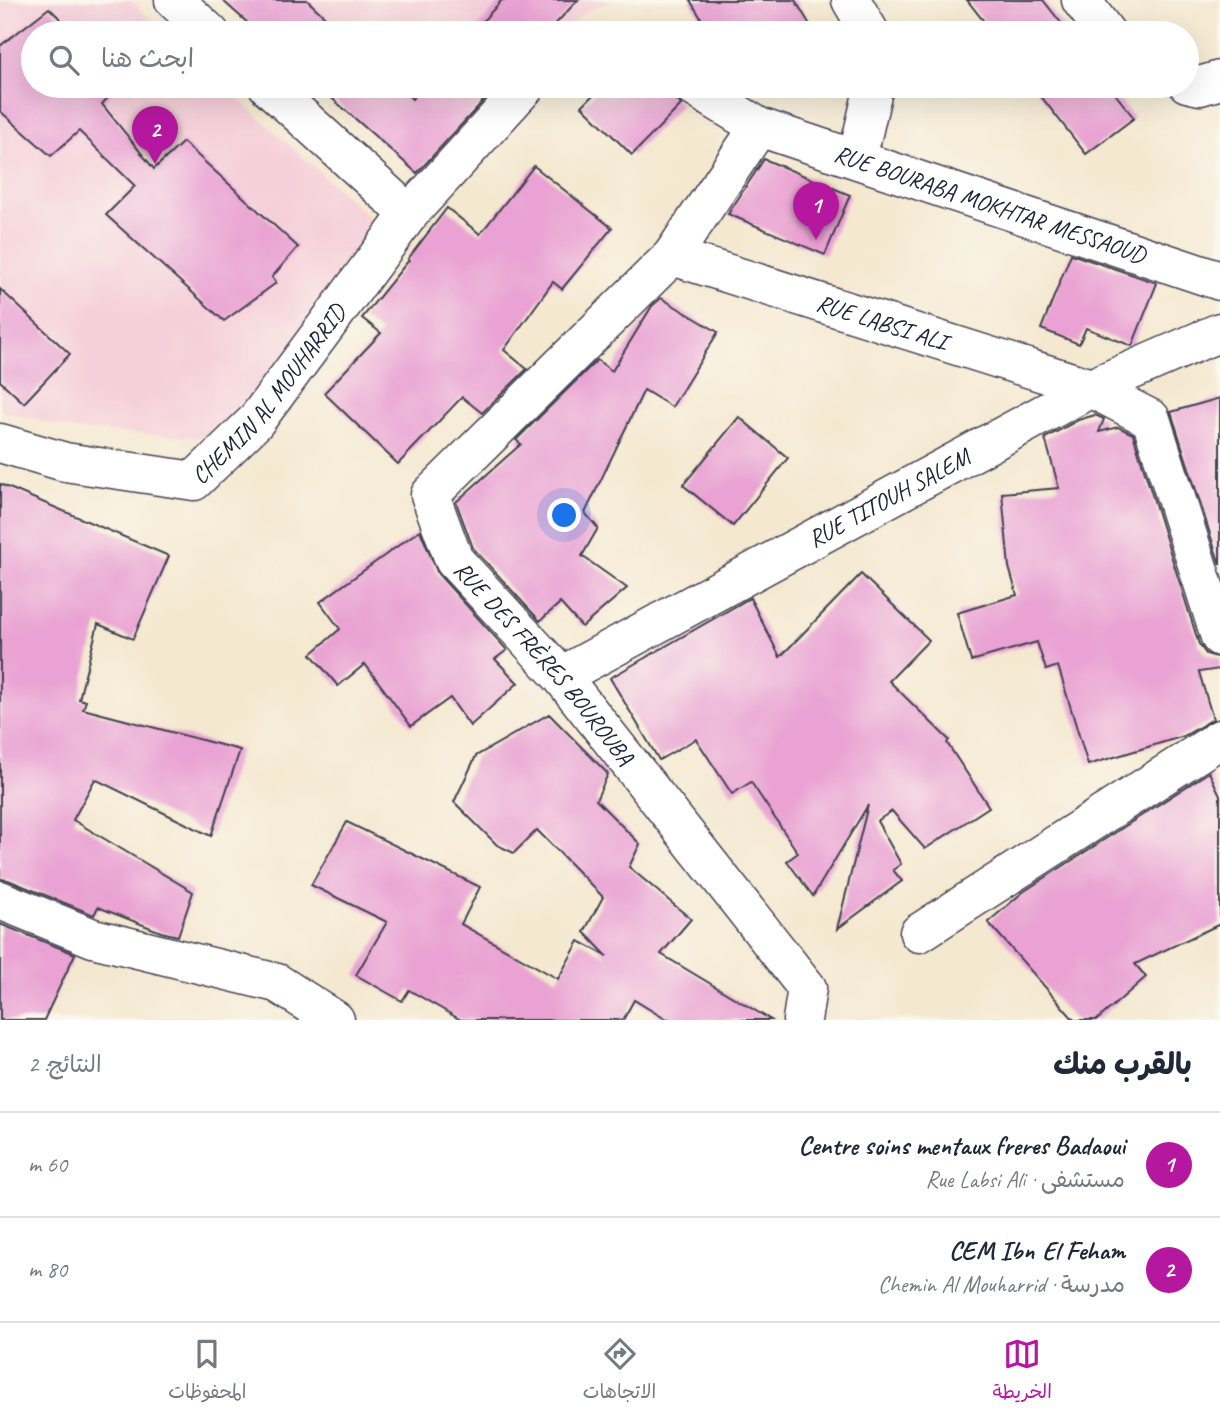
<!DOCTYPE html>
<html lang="ar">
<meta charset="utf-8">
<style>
:root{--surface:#fff;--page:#f2f2f3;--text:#1f2937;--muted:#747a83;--line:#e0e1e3;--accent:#b5179e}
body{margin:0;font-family:Caveat,"Playpen Sans Arabic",sans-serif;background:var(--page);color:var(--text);direction:rtl}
.you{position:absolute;left:565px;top:516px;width:24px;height:24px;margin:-18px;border:5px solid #fff;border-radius:50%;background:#1a73e8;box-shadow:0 0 0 10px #1a73e833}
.badge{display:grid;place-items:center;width:46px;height:46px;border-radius:50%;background:var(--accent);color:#fff;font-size:23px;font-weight:700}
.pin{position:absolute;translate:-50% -58px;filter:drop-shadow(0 2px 4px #0008)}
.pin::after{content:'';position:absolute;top:37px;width:24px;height:21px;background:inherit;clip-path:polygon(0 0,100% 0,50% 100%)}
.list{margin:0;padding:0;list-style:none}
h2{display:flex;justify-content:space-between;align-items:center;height:91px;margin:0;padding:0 28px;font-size:30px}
h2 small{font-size:23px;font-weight:400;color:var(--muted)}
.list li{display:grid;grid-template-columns:46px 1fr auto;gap:21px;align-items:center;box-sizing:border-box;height:105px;padding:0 28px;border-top:2px solid var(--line)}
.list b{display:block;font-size:26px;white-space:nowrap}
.list p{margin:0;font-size:23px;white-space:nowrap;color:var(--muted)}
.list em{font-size:23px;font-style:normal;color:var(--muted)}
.icon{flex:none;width:38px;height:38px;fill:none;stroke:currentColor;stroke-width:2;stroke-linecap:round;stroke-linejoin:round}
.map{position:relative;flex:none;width:1220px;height:1020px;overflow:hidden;direction:ltr}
.search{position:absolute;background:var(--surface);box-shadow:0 7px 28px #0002;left:21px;right:21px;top:21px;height:77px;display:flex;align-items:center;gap:18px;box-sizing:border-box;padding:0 24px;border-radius:38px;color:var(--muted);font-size:26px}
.sheet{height:301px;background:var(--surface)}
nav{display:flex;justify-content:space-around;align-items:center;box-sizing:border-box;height:98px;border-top:2px solid var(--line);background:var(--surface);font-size:19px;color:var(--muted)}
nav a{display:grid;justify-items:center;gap:4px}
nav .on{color:var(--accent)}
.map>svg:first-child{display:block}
</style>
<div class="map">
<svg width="1220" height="1020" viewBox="0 0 1220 1020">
<rect width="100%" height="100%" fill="#fbf7ec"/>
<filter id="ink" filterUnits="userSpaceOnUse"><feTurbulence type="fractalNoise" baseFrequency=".0143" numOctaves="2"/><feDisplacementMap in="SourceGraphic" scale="14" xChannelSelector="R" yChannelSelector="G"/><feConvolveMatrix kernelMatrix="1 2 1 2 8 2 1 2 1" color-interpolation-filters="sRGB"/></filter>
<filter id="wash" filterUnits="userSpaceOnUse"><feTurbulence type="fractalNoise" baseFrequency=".00686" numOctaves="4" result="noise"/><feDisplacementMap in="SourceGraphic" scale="28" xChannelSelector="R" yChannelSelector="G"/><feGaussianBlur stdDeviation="1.57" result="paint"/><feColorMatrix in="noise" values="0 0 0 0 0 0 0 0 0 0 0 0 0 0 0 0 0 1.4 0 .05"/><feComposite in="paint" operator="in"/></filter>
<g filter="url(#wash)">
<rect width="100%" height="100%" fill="#f4e8d0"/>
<g fill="#f5cfd9">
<path d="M0 0H130L167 33H33V86H224L398 243 207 438 76 430 0 410Z"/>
<path d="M222 0H611L584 13 563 33H259Z"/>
</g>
<g id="blocks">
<g fill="#e9a2d3">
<path d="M222 0H307L342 33H259Z"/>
<path d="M502 0H578L547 33H472Z"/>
<path d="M690 0H795L815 33H710Z"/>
<path d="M967 0H1043L1069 33H993Z"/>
<path d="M49 8 75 33H33V86H119L102 104 154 169 183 142 298 247 272 277 276 283 224 321 106 215 135 186 79 131 51 156 0 111V46Z"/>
<path d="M318 86H398L412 99 424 86H497L417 173Z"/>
<path d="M602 86H666L681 105 632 155 582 106Z"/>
<path d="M1033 86H1109L1134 118 1086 154Z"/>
<path d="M764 159 850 195 825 255 728 214Z"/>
<path d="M534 166 612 228 562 289 553 282 504 350 527 369 482 413 462 397 398 464 324 393 381 333 362 318 409 260 408 259 447 208 480 234Z"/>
<path d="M1071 254 1157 283 1132 346 1086 328 1079 344 1041 329Z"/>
<path d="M0 289 70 354 24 403 0 381Z"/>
<path d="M661 298 718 332 672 407 644 390 585 513 598 528 582 556 627 588 582 627 560 603 540 621 473 548 456 502 521 444 516 440 597 360 612 371 652 306Z"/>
<path d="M1220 398V565L1171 412Z"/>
<path d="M1095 415 1104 419 1099 432 1118 427 1133 434 1199 644 1206 654 1220 658V669L1199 672 1213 719 1184 736 1088 765 1058 666 1046 670 1037 642 971 661 957 613 1017 595 1009 567 1002 493 1059 488 1045 438 1078 420Z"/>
<path d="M739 417 788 458 733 526 683 485Z"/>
<path d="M0 484 169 556 133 639 98 624 79 699 86 701 83 709 240 750 211 836 95 779 73 820 193 892 178 936 161 932 98 907 94 915 8 880 0 879Z"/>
<path d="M420 530 438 574 507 650 495 659 518 683 470 726 450 698 411 726 365 664 338 686 311 654 340 629 320 602Z"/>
<path d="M861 574 929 640 889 681 949 740 947 743 989 807 925 849 892 811 877 821 901 864 893 870 902 881 837 929 868 805 813 896 787 861 798 853 751 782 732 794 696 739 659 760 610 678 750 598 780 657Z"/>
<path d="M549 714 608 774 596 800 640 844 629 867 691 919 661 954 771 1020H667L634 1000 623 1020H461L409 990 402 1001 356 975 387 922 311 885 347 822 480 887 461 924 558 979 579 941 607 956 584 932 603 897 537 830 514 853 497 845 454 802 476 756Z"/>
<path d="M1209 772 1220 795V924L1135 964 1146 977 1097 1020H1074L988 922 1023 892Z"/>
<path d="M0 924 75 954 44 1020H0Z"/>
</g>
</g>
</g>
<g filter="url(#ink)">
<use href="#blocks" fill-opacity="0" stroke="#424051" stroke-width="2"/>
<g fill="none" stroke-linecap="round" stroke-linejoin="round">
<defs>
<g id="minor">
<path d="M174 0 210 33"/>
<path d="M851 0 870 33"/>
<path d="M1081 0 1106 33"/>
<path d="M1187 83 1200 86 1220 80"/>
<path d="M268 86 409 214"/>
<path id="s1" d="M692 86 759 127 1220 281"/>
<path id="s2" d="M759 127 672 256 430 495 454 560 561 676 807 988 802 1020"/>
<path d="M857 159 874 86"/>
<path id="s3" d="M672 256 1091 388 1151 419 1220 637"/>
<path id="s4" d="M0 443 65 462 194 481 255 422 409 214 526 86"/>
<path id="s5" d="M561 676 1091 388 1220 332"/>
<path d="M0 900 93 938 277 983 335 1020"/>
<path d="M919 933 1220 739"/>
</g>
</defs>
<use href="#minor" stroke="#424051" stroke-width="41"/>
<use href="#minor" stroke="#fff" stroke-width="38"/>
</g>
</g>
<g text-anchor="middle" stroke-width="5" stroke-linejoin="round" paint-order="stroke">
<g font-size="24" fill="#22223b" stroke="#fbf7ec">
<text dy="8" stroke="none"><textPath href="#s1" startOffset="322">RUE BOURABA MOKHTAR MESSAOUD</textPath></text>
<text dy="8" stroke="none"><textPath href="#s3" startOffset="220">RUE LABSI ALI</textPath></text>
<text dy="8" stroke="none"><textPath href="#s4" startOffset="313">CHEMIN AL MOUHARRID</textPath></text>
<text dy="8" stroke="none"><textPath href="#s5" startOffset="373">RUE TITOUH SALEM</textPath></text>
<text dy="8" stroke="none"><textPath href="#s2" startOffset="702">RUE DES FRÈRES BOUROUBA</textPath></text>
</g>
</g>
</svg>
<div class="you"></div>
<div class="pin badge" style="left:816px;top:240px">1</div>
<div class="pin badge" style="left:155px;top:164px">2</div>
<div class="search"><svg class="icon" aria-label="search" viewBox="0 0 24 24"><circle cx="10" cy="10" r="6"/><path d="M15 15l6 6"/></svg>ابحث هنا</div>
</div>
<section class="sheet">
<h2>بالقرب منك<small>النتائج: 2</small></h2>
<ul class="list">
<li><span class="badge">1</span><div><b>Centre soins mentaux freres Badaoui</b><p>مستشفى · Rue Labsi Ali</p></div><em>60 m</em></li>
<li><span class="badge">2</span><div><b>CEM Ibn El Feham</b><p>مدرسة · Chemin Al Mouharrid</p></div><em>80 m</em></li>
</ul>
</section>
<nav>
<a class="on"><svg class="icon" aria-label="map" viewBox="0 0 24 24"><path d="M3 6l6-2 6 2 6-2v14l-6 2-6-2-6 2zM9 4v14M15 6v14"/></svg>الخريطة</a>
<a><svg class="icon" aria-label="directions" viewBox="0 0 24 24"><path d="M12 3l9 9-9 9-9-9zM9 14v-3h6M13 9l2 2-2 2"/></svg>الاتجاهات</a>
<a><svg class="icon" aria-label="saved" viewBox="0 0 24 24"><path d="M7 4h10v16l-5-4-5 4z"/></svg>المحفوظات</a>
</nav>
